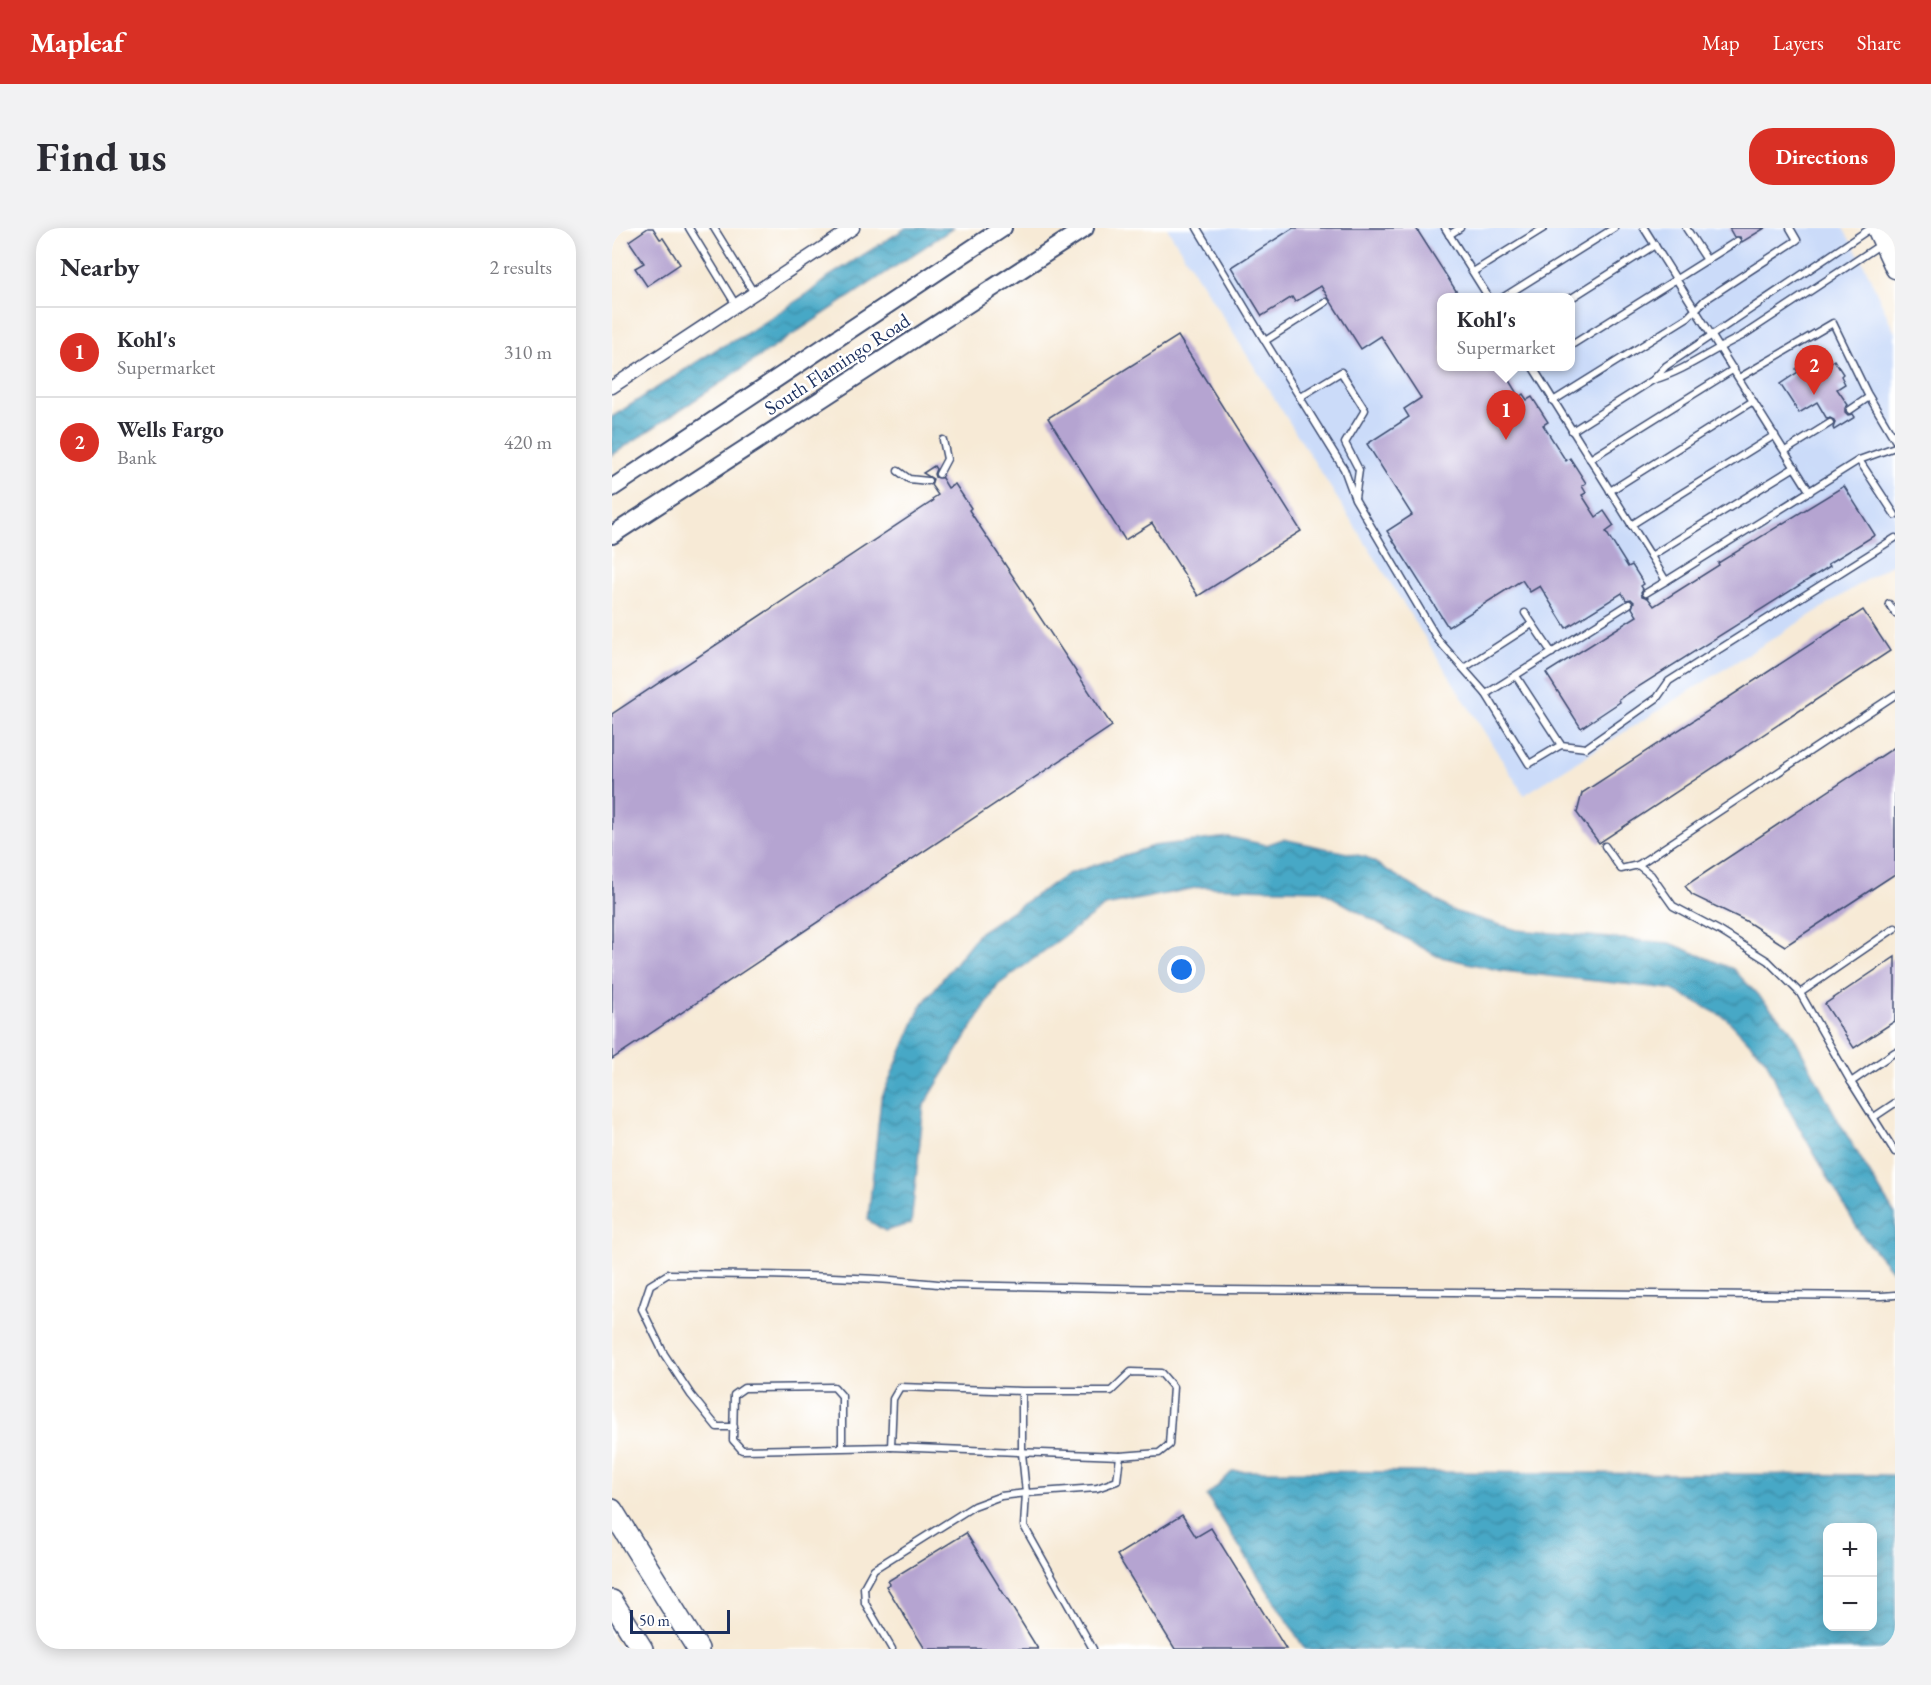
<!DOCTYPE html>
<meta charset="utf-8">
<style>
:root{--surface:#fff;--page:#f2f2f3;--text:#2b2b33;--muted:#7c7c81;--line:#e1e1e2;--accent:#d93025}
body{margin:0;font-family:"EB Garamond",serif;background:var(--page);color:var(--text)}
.controls{position:absolute;right:18px;bottom:18px;display:grid;overflow:hidden;border-radius:12px;box-shadow:0 3px 15px #0003}
.controls button{width:54px;height:54px;display:grid;place-items:center;padding:0;border:0;border-bottom:2px solid var(--line);background:var(--surface);color:var(--text);font:30px sans-serif}
.scale{position:absolute;left:18px;bottom:15px;width:100px;box-sizing:border-box;padding-left:6px;border:3px solid #1b2f5e;border-top:0;font-size:16px;line-height:21px;white-space:nowrap;color:#1b2f5e;-webkit-text-stroke:4px #fff;paint-order:stroke}
.you{position:absolute;left:570px;top:742px;width:21px;height:21px;margin:-15px;border:4px solid #fff;border-radius:50%;background:#1a73e8;box-shadow:0 0 0 9px #1a73e833}
.badge{display:grid;place-items:center;width:39px;height:39px;border-radius:50%;background:var(--accent);color:#fff;font-size:20px;font-weight:700}
.pin{position:absolute;translate:-50% -50px;filter:drop-shadow(0 2px 3px #0008)}
.pin::after{content:'';position:absolute;top:32px;width:21px;height:18px;background:inherit;clip-path:polygon(0 0,100% 0,50% 100%)}
.popup{position:absolute;left:825px;top:65px;width:138px;height:78px;box-sizing:border-box;display:grid;place-content:center;border-radius:12px;background:var(--surface);filter:drop-shadow(0 2px 4px #0005);font-size:20px;white-space:nowrap;color:var(--muted)}
.popup b{font-size:22px;color:var(--text)}
.popup::after{content:'';position:absolute;left:50%;top:100%;margin-left:-12px;border:12px solid transparent;border-top-color:var(--surface)}
.list{margin:0;padding:0;list-style:none}
h2{display:flex;justify-content:space-between;align-items:center;height:78px;margin:0;padding:0 24px;font-size:26px}
h2 small{font-size:20px;font-weight:400;color:var(--muted)}
.list li{display:grid;grid-template-columns:39px 1fr auto;gap:18px;align-items:center;box-sizing:border-box;height:90px;padding:0 24px;border-top:2px solid var(--line)}
.list b{display:block;font-size:22px;white-space:nowrap}
.list p{margin:0;font-size:20px;white-space:nowrap;color:var(--muted)}
.list em{font-size:20px;font-style:normal;color:var(--muted)}
.map{position:relative;flex:none;width:1283px;height:1421px;overflow:hidden;border-radius:24px}
header{display:flex;align-items:center;gap:36px;box-sizing:border-box;height:84px;padding:0 30px;background:var(--accent);color:#fff}
header strong{font-size:28px}
nav{display:flex;gap:33px;margin-inline-start:auto;font-size:21px}
.intro{display:flex;align-items:center;justify-content:space-between;box-sizing:border-box;height:144px;padding:0 36px}
h1{margin:0;font-size:42px}
.button{padding:15px 27px;border-radius:24px;background:var(--accent);color:#fff;font-size:21px;font-weight:700}
main{display:flex;gap:36px;padding:0 36px}
aside{flex:1;background:var(--surface);border-radius:24px;box-shadow:0 3px 15px #0003}
.map>svg:first-child{display:block}
</style>
<header>
<strong>Mapleaf</strong>
<nav><a>Map</a><a>Layers</a><a>Share</a></nav>
</header>
<div class="intro"><h1>Find us</h1><a class="button">Directions</a></div>
<main>
<aside>
<h2>Nearby<small>2 results</small></h2>
<ul class="list">
<li><span class="badge">1</span><div><b>Kohl's</b><p>Supermarket</p></div><em>310 m</em></li>
<li><span class="badge">2</span><div><b>Wells Fargo</b><p>Bank</p></div><em>420 m</em></li>
</ul>
</aside>
<div class="map">
<svg width="1283" height="1421" viewBox="0 0 1283 1421">
<defs>
<pattern id="water-waves" width="16" height="10" patternUnits="userSpaceOnUse" patternTransform="scale(1.5)"><rect width="16" height="10" fill="#47a8c6"/><path d="M0 5q4-4 8 0t8 0" fill="none" stroke="#3a89a4"/></pattern>
</defs>
<rect width="100%" height="100%" fill="#fff"/>
<filter id="ink" filterUnits="userSpaceOnUse"><feTurbulence type="fractalNoise" baseFrequency=".0167" numOctaves="2"/><feDisplacementMap in="SourceGraphic" scale="12" xChannelSelector="R" yChannelSelector="G"/><feConvolveMatrix kernelMatrix="1 2 1 2 8 2 1 2 1" color-interpolation-filters="sRGB"/></filter>
<filter id="wash" filterUnits="userSpaceOnUse"><feTurbulence type="fractalNoise" baseFrequency=".008" numOctaves="4" result="noise"/><feDisplacementMap in="SourceGraphic" scale="24" xChannelSelector="R" yChannelSelector="G"/><feGaussianBlur stdDeviation="1.35" result="paint"/><feColorMatrix in="noise" values="0 0 0 0 0 0 0 0 0 0 0 0 0 0 0 0 0 1.4 0 .05"/><feComposite in="paint" operator="in"/></filter>
<g filter="url(#wash)">
<rect width="100%" height="100%" fill="#f7ead6"/>
<path fill="#cbdbf9" fill-rule="evenodd" d="M555 0H1231L1251 34 1283 105V334L912 567ZM830 70H958V138H830Z"/>
<g fill="url(#water-waves)" stroke="#316c92" stroke-width="1.5" fill-rule="evenodd">
<path d="M294 0H341L0 227V189L105 121 131 108 197 65 216 49Z"/>
<path d="M617 609 654 617 671 611 754 629 841 683 905 702 1058 715 1121 741 1178 801 1228 896 1283 987V1044H1281L1248 1005 1175 878 1154 832 1114 790 1059 761 891 743 825 728 708 662 588 659 493 678 386 757 312 877 299 996 273 1003 256 992 269 871 309 778 368 704 456 646 541 618Z"/>
<path d="M621 1243 1283 1247V1421H693L595 1268ZM1216 1300H1260V1398H1216Z"/>
</g>
<g id="blocks">
<g fill="#b5a4d1">
<path d="M36 0H41L48 11 51 10 68 36 35 58 23 40 32 35 17 13Z"/>
<path d="M681 0H804L848 69H830V138H906L893 146 907 169 911 166 915 172 920 169 936 194 931 197 954 233 958 230 974 255 970 258 974 265 970 267 984 289 992 283 1002 298 994 304 1016 339 1020 337 1032 356 1029 358 1031 361 1029 364 1030 368 1036 370 1042 378 1107 337 1106 335 1232 258 1263 307 1216 336 1218 338 1007 471 1008 474 969 500 934 445 1025 388 1020 380 1022 374 1019 371 1014 372 1010 365 954 400 928 358 918 364 910 352 836 399 775 303 800 287 755 216 797 189 792 181 809 170 769 108 749 121 709 58 683 74 680 69 650 88 620 39Z"/>
<path d="M1117 0H1153L1130 14 1128 9H1122Z"/>
<path d="M566 108 689 303 586 368 540 295 513 312 436 190Z"/>
<path d="M1215 127 1219 134 1222 132 1231 146 1229 148 1233 156 1225 161 1236 177 1233 180V184L1236 187 1241 186 1243 189 1222 202 1221 200 1223 195 1222 192 1218 190 1215 191 1205 174 1187 185 1168 156 1186 144 1184 141 1196 133 1198 137Z"/>
<path d="M322 238 324 241 322 246 323 249 330 250 336 260 343 256 359 280 357 282 500 498 0 831V486L321 273 320 271 326 267 319 257 321 251 311 245Z"/>
<path d="M1251 382 1278 423 987 615 965 585 970 565Z"/>
<path d="M1283 519V646L1173 718 1134 693 1080 667 1073 658Z"/>
<path d="M1283 729V793L1242 820 1213 776Z"/>
<path d="M570 1287 584 1309 599 1300 674 1421H563L505 1327Z"/>
<path d="M354 1305 426 1421H313L274 1358 278 1356 276 1353Z"/>
</g>
</g>
</g>
<g filter="url(#ink)">
<use href="#blocks" fill-opacity="0" stroke="#3c4b70" stroke-width="1.5"/>
<g fill="none" stroke-linecap="round" stroke-linejoin="round">
<defs>
<g id="service">
<path d="M77 0 124 77"/>
<path d="M102 0 142 65"/>
<path d="M585 0 653 113 714 74"/>
<path d="M833 0 877 70"/>
<path d="M1032 0 1198 264"/>
<path d="M1074 0 1095 32"/>
<path d="M1259 0 1054 138 1041 152C1073 143 1100 122 1130 108L1283 7"/>
<path d="M837 7 848 0"/>
<path d="M861 44 932 0"/>
<path d="M890 70 1002 0"/>
<path d="M958 71 1043 17"/>
<path d="M653 113 732 241 743 271 826 412 874 466 917 536 949 517 974 520 1045 470 1057 453 1283 310"/>
<path d="M958 118 1125 13"/>
<path d="M920 138 1039 328 1183 239"/>
<path d="M1127 150 1221 95 1255 165 1283 212"/>
<path d="M688 169 729 144 753 182 733 215 747 242 743 270"/>
<path d="M941 173 1076 89 1093 72 1185 12 1178 0"/>
<path d="M1238 182 1257 169"/>
<path d="M960 203 1041 152"/>
<path d="M1173 223 1218 195"/>
<path d="M978 231 1122 141"/>
<path d="M1247 232 1283 287"/>
<path d="M286 243 297 251 316 253"/>
<path d="M327 246 335 231 331 212"/>
<path d="M998 263 1141 173"/>
<path d="M1019 297 1163 207"/>
<path d="M1039 328 1054 353 1247 232 1283 219"/>
<path d="M1034 365 1054 353"/>
<path d="M1277 376 1283 385"/>
<path d="M913 385 940 425"/>
<path d="M852 440 920 396"/>
<path d="M904 448 949 517"/>
<path d="M874 466 1017 376"/>
<path d="M993 618 1009 641 1026 637 1283 467"/>
<path d="M1026 637 1039 647 1061 678 1108 703 1156 733 1188 765 1239 854 1283 924"/>
<path d="M1188 765 1283 700"/>
<path d="M1239 854 1283 824"/>
<path d="M1262 889 1283 875"/>
<path d="M122 1199H105L79 1167 52 1126 30 1081 38 1057 56 1046C149 1047 243 1047 335 1057L613 1062 1270 1068 1283 1067"/>
<path d="M279 1219 508 1228"/>
<path d="M230 1220V1168L222 1159 132 1160 122 1167 121 1212 130 1222 279 1219 281 1171 288 1159 410 1163H499L519 1144 549 1145 561 1159 557 1217 547 1225 508 1228 505 1253 485 1260 414 1265 410 1225V1163"/>
<path d="M280 1421 253 1375 252 1359 262 1341 362 1278 389 1268 414 1265 412 1298 481 1421"/>
</g>
<path id="minor" d="M0 159 241 0"/>
<g id="secondary">
<path d="M0 260 391 0"/>
<path d="M0 307 473 0"/>
</g>
<path id="primary" d="M1264 0 1283 41"/>
<g id="motorway">
<path d="M0 1282 86 1421"/>
<path d="M0 1373 30 1421"/>
</g>
</defs>
<use href="#service" stroke="#3c4b70" stroke-width="9"/>
<use href="#minor" stroke="#3c4b70" stroke-width="15"/>
<use href="#secondary" stroke="#3c4b70" stroke-width="20"/>
<use href="#primary" stroke="#3c4b70" stroke-width="21"/>
<use href="#motorway" stroke="#3c4b70" stroke-width="24"/>
<use href="#service" stroke="#fff" stroke-width="6"/>
<use href="#minor" stroke="#fff" stroke-width="12"/>
<use href="#secondary" stroke="#fff" stroke-width="16"/>
<use href="#primary" stroke="#fff" stroke-width="18"/>
<use href="#motorway" stroke="#fff" stroke-width="21"/>
</g>
</g>
<g text-anchor="middle" stroke-width="5" stroke-linejoin="round" paint-order="stroke">
<g font-size="20" fill="#1b2f5e" stroke="#fff">
<text transform="translate(225 136) rotate(-33)" y="7">South Flamingo Road</text>
</g>
</g>
</svg>
<div class="controls">
<button>+</button>
<button>−</button>
</div>
<div class="scale">50 m</div>
<div class="you"></div>
<div class="pin badge" style="left:894px;top:212px">1</div>
<div class="popup"><b>Kohl's</b>Supermarket</div>
<div class="pin badge" style="left:1202px;top:167px">2</div>
</div>
</main>
